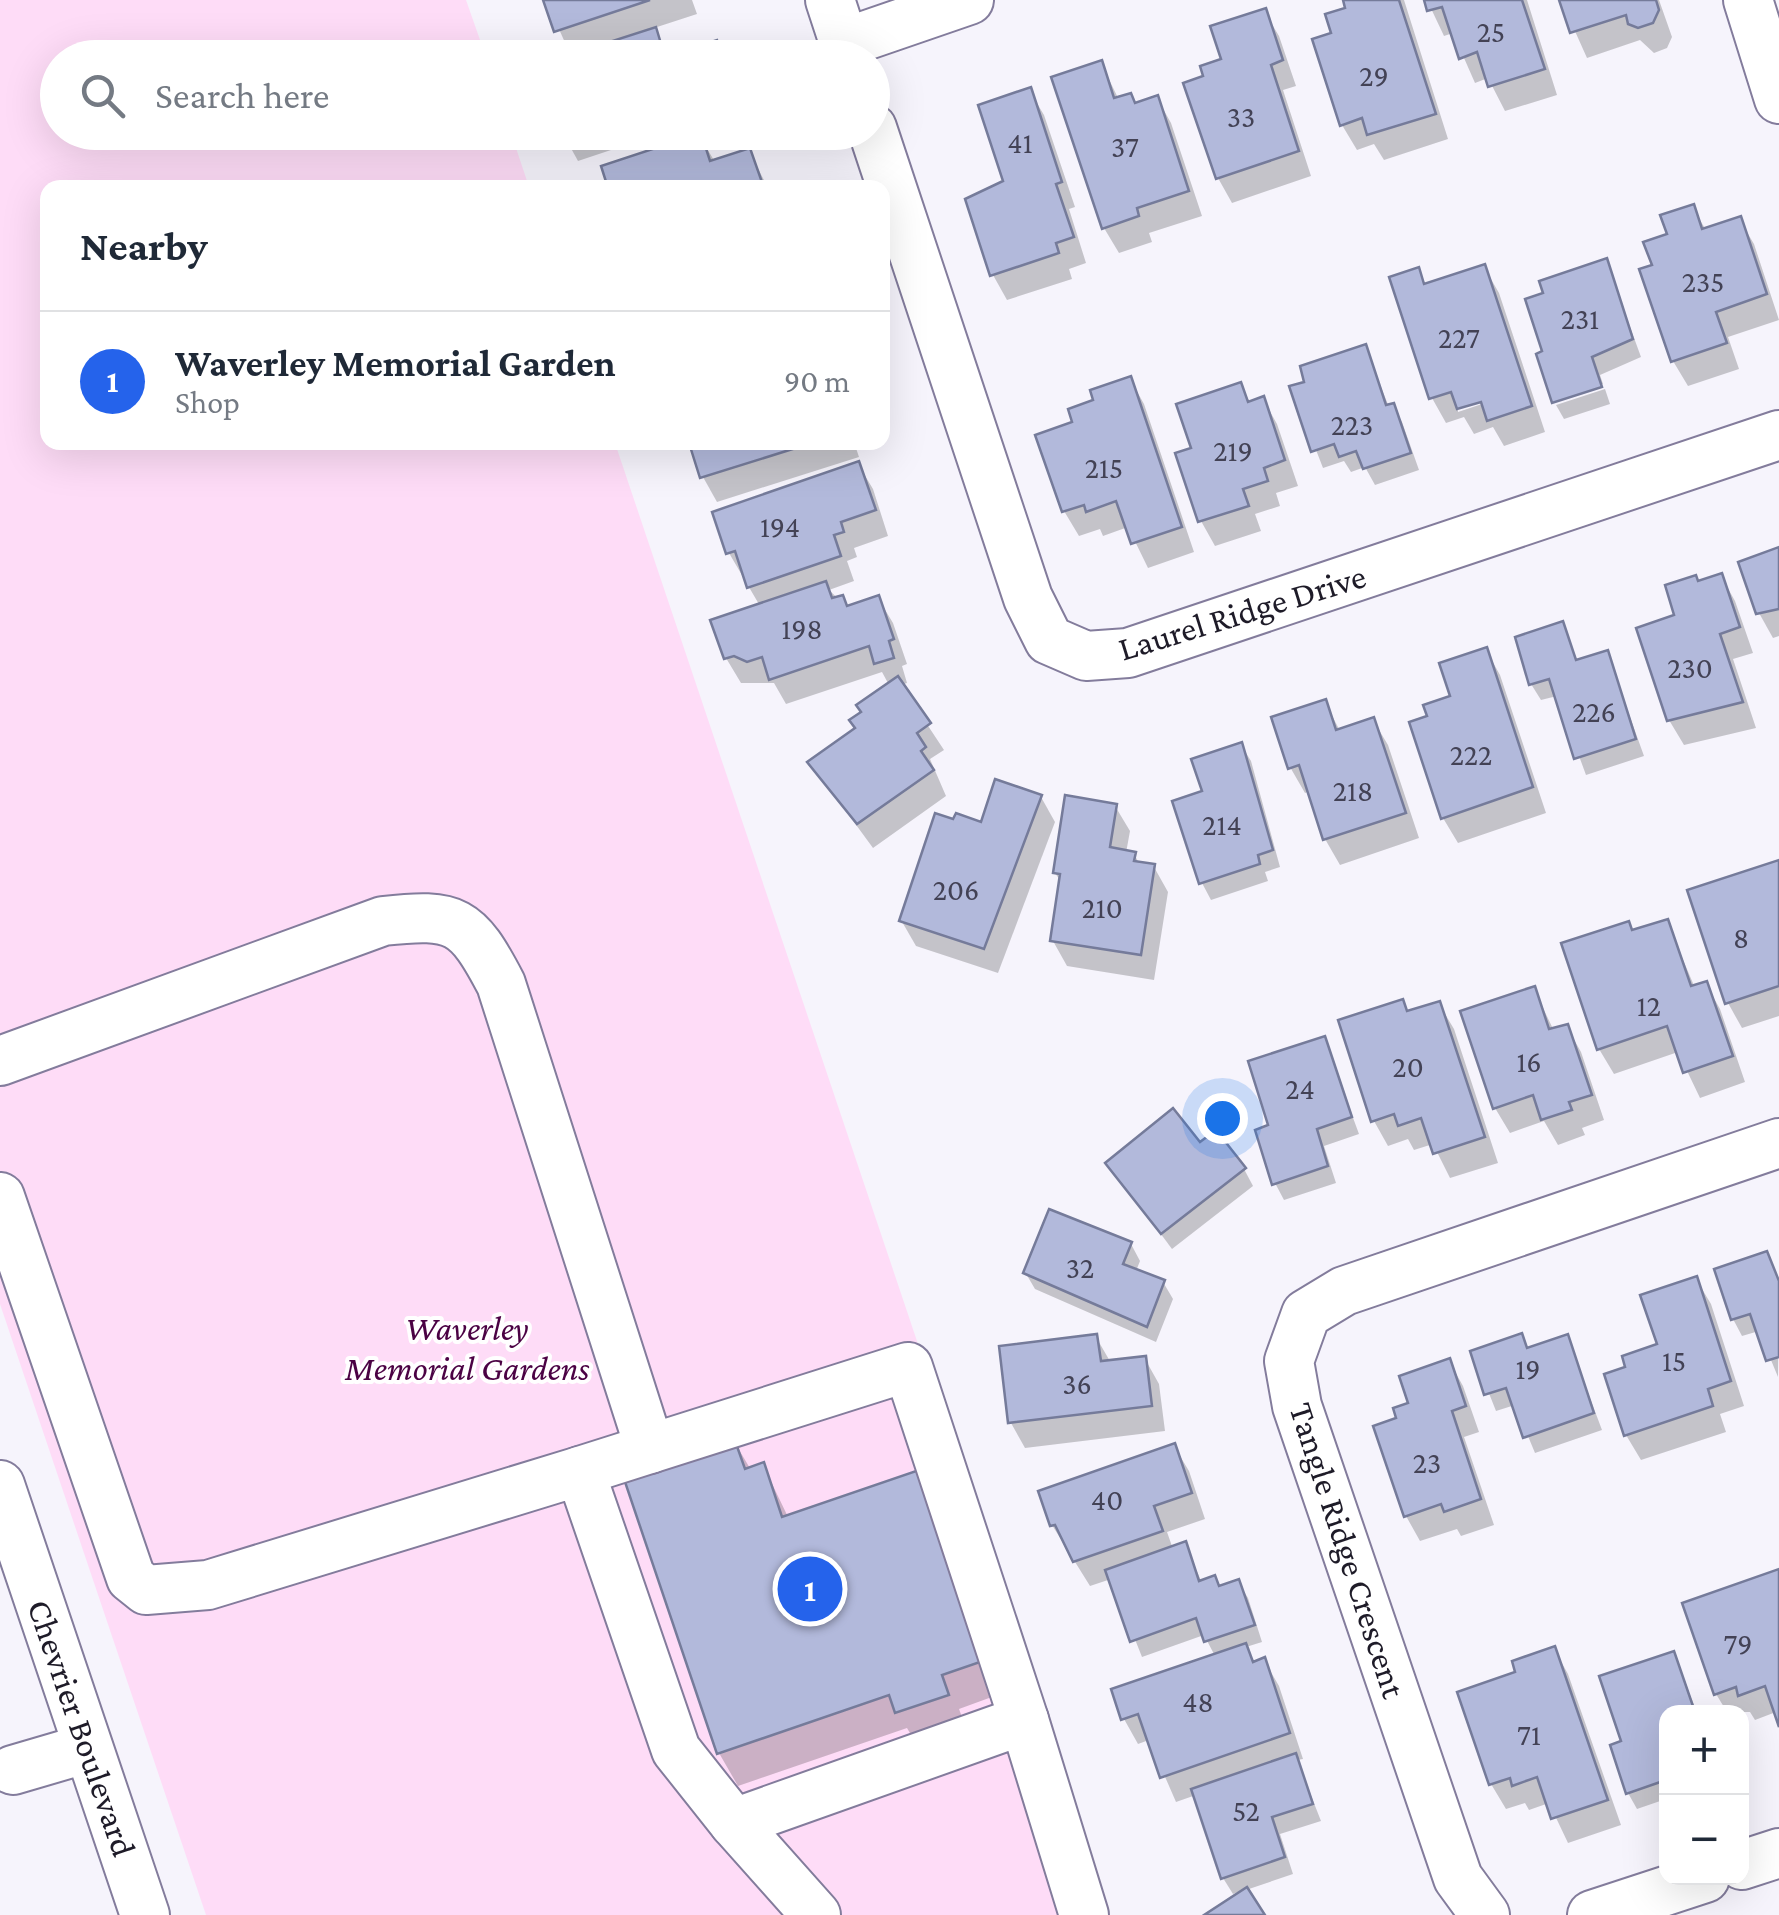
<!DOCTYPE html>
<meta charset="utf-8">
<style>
:root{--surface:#fff;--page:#f2f2f3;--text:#1f2937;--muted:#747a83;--line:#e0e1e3;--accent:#2563eb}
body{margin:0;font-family:"Crimson Pro",serif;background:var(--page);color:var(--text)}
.controls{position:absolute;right:30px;bottom:30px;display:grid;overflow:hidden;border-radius:20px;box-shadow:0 10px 40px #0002}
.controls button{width:90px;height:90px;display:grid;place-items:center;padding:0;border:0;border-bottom:2px solid var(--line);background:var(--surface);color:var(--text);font:50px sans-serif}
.you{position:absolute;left:1222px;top:1118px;width:35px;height:35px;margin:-25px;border:8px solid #fff;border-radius:50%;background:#1a73e8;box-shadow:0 0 0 15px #1a73e833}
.badge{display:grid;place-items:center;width:65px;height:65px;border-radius:50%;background:var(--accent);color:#fff;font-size:32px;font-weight:700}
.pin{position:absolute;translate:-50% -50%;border:5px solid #fff;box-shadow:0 2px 10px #0006}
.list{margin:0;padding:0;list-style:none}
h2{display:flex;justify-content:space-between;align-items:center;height:130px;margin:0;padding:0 40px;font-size:42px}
h2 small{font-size:32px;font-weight:400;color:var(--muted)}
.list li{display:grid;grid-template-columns:65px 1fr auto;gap:30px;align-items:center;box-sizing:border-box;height:140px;padding:0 40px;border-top:2px solid var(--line)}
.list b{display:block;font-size:38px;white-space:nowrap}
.list p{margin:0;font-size:32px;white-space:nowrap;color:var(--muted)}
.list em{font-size:32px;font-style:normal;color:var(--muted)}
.icon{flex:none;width:55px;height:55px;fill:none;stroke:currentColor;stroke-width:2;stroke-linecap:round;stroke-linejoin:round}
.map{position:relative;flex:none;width:1779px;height:1915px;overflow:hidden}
.search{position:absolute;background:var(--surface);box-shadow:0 10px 40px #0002;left:40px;top:40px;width:850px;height:110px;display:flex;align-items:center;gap:25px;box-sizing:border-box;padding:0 35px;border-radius:55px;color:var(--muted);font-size:38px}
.panel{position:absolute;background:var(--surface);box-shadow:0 10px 40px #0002;left:40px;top:180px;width:850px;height:270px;border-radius:20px}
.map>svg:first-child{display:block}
</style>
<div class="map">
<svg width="1779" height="1915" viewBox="0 0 1779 1915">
<rect width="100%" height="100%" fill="#f6f4fc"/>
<path fill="#fedcf7" d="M0 0H466L486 57 58 58V132L511 133 529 187 48 188V442L615 443 1110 1915H206L0 1304Z"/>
<g fill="#0003" fill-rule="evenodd">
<path d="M546 0H692L697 14 654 28 670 58 571 56Z"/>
<path d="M1345 0H1404L1448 139 1384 160 1374 144 1357 150 1342 125 1334 34 1348 9Z"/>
<path d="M1427 0H1527L1557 95 1505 111 1488 78 1475 83 1453 33 1444 36Z"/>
<path d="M1561 0H1659L1672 37 1667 48 1654 53 1640 40 1587 58Z"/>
<path d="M1264 11 1279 36 1296 86 1283 90 1311 176 1232 203 1218 178 1207 78Z"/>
<path d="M1101 63 1119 100 1136 106 1157 98 1171 123 1202 216 1149 233 1152 242 1119 253 1104 228Z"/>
<path d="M1029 90 1044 115 1075 207 1069 209 1086 263 1069 269 1072 279 1007 300 993 275 1006 183Z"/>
<path d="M562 132H665L578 161Z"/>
<path d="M688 132H715L700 137 715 162 749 151 768 188H611L692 139Z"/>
<path d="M1692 207 1706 230 1739 219 1754 244 1779 320 1728 337 1739 369 1688 386 1673 361 1655 266 1670 236Z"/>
<path d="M1606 261 1641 357 1600 375 1603 384 1554 400 1546 353Z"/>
<path d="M1484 267 1499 293 1545 432 1504 446 1493 427 1474 434 1464 417 1446 423 1432 398 1417 270 1427 286ZM1492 395 1494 400 1458 412V406Z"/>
<path d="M1365 347 1389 407 1393 406 1402 422 1419 470 1375 485 1365 467 1351 472 1344 461 1323 468 1292 388Z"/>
<path d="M1130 379 1144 404 1194 552 1148 568 1128 527 1103 536 1100 529 1079 536 1064 511 1075 424 1096 401Z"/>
<path d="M1240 385 1251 404 1263 399 1277 424 1298 486 1276 493 1280 506 1255 514 1261 531 1215 546 1201 521 1194 450Z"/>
<path d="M1605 389 1610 404 1564 419 1556 405Z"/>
<path d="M699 442H854L859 457 717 502 703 477Z"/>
<path d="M858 464 873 489 888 536 854 548 857 557 847 561 854 581 829 590 848 608 878 598 893 623 907 664 902 666 907 683 901 685 944 750 930 759 946 796 873 848 810 762 857 729 889 685 882 672 786 704 774 683H741L726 658 760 606 729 553Z"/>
<path d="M1779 549V636L1773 638 1759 613Z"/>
<path d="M1721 576 1735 601 1753 653 1733 659 1756 728 1684 745 1669 720 1677 616 1698 584Z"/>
<path d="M1562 624 1578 662 1607 653 1644 756 1586 775 1557 696 1541 700 1531 684Z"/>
<path d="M1486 650 1500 675 1546 813 1458 843 1443 818 1430 718 1453 697Z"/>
<path d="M1325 702 1340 731 1373 720 1388 745 1419 838 1340 865 1325 839 1310 791 1305 793 1290 767Z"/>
<path d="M1241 745 1251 761 1280 867 1265 872 1268 881 1211 900 1202 883 1205 792Z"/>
<path d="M1041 797 1055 822 998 973 916 946 901 920 983 825Z"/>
<path d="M1115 806 1130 831 1126 853 1134 854 1140 865 1154 867 1168 892 1154 980 1067 966 1053 941 1062 883 1055 873Z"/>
<path d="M1779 862V1016L1742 1028 1728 1003Z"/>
<path d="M1667 922 1695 988 1706 984 1720 1009 1745 1082 1700 1098 1678 1052 1614 1074 1599 1049 1633 933Z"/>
<path d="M1534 989 1554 1031 1567 1027 1581 1052 1604 1120 1582 1128 1585 1135 1558 1145 1544 1121 1510 1133 1495 1108Z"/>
<path d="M1402 1002 1409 1014 1439 1004 1454 1029 1498 1163 1450 1178 1433 1144 1414 1150 1408 1139 1388 1146 1374 1121 1341 1021Z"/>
<path d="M1324 1039 1359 1134 1324 1146 1336 1183 1284 1200 1275 1183 1272 1127Z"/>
<path d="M1200 1145 1244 1169 1253 1186 1172 1249 1108 1163Z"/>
<path d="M1131 1244 1140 1261 1136 1271 1163 1282 1173 1299 1156 1342 1035 1289 1025 1272Z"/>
<path d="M1766 1254 1779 1281 1778 1377 1759 1331 1742 1336 1733 1319Z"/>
<path d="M1696 1279 1711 1304 1744 1406 1720 1414 1726 1432 1641 1460 1626 1435 1628 1369 1660 1346Z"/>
<path d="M1521 1336 1529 1350 1567 1337 1602 1430 1535 1453 1515 1405 1496 1411 1473 1353Z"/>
<path d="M1096 1337 1111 1363 1145 1359 1159 1384 1165 1431 1025 1448 1011 1423Z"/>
<path d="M1449 1361 1463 1386 1479 1432 1464 1437 1494 1525 1461 1536 1457 1529 1420 1541 1406 1516 1400 1420Z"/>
<path d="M732 1438 751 1470 763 1465 788 1517 918 1473 1000 1694 959 1709 966 1728 917 1745 907 1728 738 1786 719 1753Z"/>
<path d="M1174 1446 1189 1471 1205 1519 1167 1532 1173 1549 1185 1544 1202 1583 1220 1588 1238 1582 1248 1598 1262 1642 1246 1647 1255 1663 1264 1660 1279 1686 1303 1759 1297 1760 1321 1821 1280 1834 1293 1874 1246 1890 1262 1915H1209L1243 1890 1233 1894 1223 1878 1196 1795 1176 1802 1149 1740 1138 1744 1124 1719 1215 1656 1204 1635 1142 1657 1111 1579 1090 1586 1052 1525Z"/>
<path d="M1779 1571V1719L1776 1712 1755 1720 1750 1712H1727L1716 1694Z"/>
<path d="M1554 1649 1568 1674 1621 1825 1568 1843 1549 1803 1529 1810 1525 1803 1506 1809 1491 1784Z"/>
<path d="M1673 1654 1697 1712H1666V1799L1637 1809 1628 1793 1624 1742Z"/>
</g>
<g fill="#b2b9db" stroke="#757b9a" stroke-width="2.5">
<path d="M543 0H650L554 32Z"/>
<path d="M1343 0H1399L1436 114 1367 135 1362 118 1340 126 1312 39 1331 33 1325 14 1345 8Z"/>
<path d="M1424 0H1522L1545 69 1488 87 1477 52 1459 59 1442 7 1427 11Z"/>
<path d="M1559 0H1656L1659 10 1653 23 1638 28 1628 24 1626 15 1570 33Z"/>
<path d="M1266 8 1283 60 1271 65 1299 151 1216 179 1183 83 1203 76 1200 66 1221 59 1210 26Z"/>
<path d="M656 27 665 57 717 40 723 58H576L575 53Z"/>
<path d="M1102 60 1114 98 1131 93 1135 103 1158 95 1189 191 1137 208 1139 216 1102 229 1051 77Z"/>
<path d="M1031 87 1062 182 1056 184 1074 237 1056 243 1059 253 990 276 965 199 1003 181 978 105Z"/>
<path d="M701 133 710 161 750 148 764 188H608L601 166Z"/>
<path d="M1694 204 1702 229 1741 216 1767 294 1716 312 1727 343 1671 362 1639 269 1652 265 1643 242 1667 234 1660 215Z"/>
<path d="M1607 258 1633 339 1592 357 1602 387 1552 403 1536 354 1542 351 1525 299 1543 293 1539 281Z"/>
<path d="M1485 264 1532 406 1487 421 1481 402 1457 409 1451 392 1429 399 1389 277 1419 267 1424 284Z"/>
<path d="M1366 344 1386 405 1394 403 1411 453 1363 469 1356 451 1339 457 1334 444 1311 452 1289 386 1304 382 1300 366Z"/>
<path d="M1131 376 1182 527 1131 544 1116 501 1086 512 1084 505 1062 512 1035 435 1072 422 1068 409 1093 400 1090 390Z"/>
<path d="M1241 382 1248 402 1264 396 1285 460 1264 468 1268 481 1243 489 1249 506 1198 522 1175 453 1191 448 1176 404Z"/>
<path d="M815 442 700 478 689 443 691 442Z"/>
<path d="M859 461 876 510 841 522 844 532 834 535 841 556 747 588 735 551 726 554 712 512Z"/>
<path d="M1779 547V609L1756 614 1738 562Z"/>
<path d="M1722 573 1740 627 1720 634 1743 702 1667 721 1636 628 1674 615 1665 585 1696 575 1698 581Z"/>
<path d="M826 581 832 598 843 595 847 606 879 595 894 639 889 641 894 658 874 664 869 646 769 680 762 657 747 662 734 656 724 659 710 620Z"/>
<path d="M1563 621 1576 660 1608 650 1636 739 1574 759 1549 679 1529 685 1515 637Z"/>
<path d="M1487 647 1533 787 1441 819 1409 722 1427 716 1423 705 1450 696 1439 663Z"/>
<path d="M898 676 931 723 917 733 926 747 921 751 934 770 857 824 807 762 855 728 849 720 861 712 856 705Z"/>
<path d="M1326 699 1336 730 1374 717 1406 813 1323 840 1299 765 1288 769 1271 717Z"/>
<path d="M1242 742 1273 850 1258 855 1260 864 1199 884 1172 801 1202 791 1191 759Z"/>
<path d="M995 779 1042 795 984 949 899 921 935 813 953 819 956 813 981 822Z"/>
<path d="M1065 795 1117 804 1110 847 1136 852 1134 861 1155 864 1141 955 1050 941 1060 874 1053 873Z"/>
<path d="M1779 860V986L1725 1004 1687 890Z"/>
<path d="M1668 919 1691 986 1707 981 1733 1056 1683 1073 1667 1026 1597 1050 1561 943 1629 921 1632 930Z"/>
<path d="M1535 986 1549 1029 1568 1024 1592 1095 1569 1102 1572 1110 1541 1120 1533 1095 1493 1109 1460 1011Z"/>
<path d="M1403 999 1407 1011 1440 1001 1485 1137 1433 1154 1421 1118 1398 1126 1394 1114 1371 1122 1338 1020Z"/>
<path d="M1325 1036 1352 1117 1317 1129 1328 1166 1272 1185 1255 1130 1268 1125 1248 1061Z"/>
<path d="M1173 1108 1200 1142 1216 1130 1246 1168 1161 1234 1105 1163Z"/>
<path d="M1049 1209 1132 1242 1123 1264 1165 1280 1147 1327 1023 1273Z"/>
<path d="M1767 1251 1779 1281V1357L1766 1361 1750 1314 1731 1320 1714 1269Z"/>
<path d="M1697 1276 1731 1381 1708 1389 1713 1406 1624 1436 1604 1374 1625 1367 1622 1356 1657 1344 1640 1295Z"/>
<path d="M1522 1333 1527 1348 1568 1334 1594 1413 1523 1438 1506 1388 1484 1395 1470 1351Z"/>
<path d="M1097 1334 1101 1361 1146 1356 1152 1406 1008 1423 999 1346Z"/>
<path d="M1450 1358 1466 1406 1452 1411 1481 1499 1444 1512 1441 1504 1404 1517 1373 1426 1396 1418 1393 1408 1408 1403 1399 1376Z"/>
<path d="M733 1435 745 1469 764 1462 782 1517 919 1470 983 1661 942 1675 949 1695 895 1713 889 1695 717 1754 622 1473Z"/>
<path d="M1175 1443 1192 1493 1154 1506 1163 1531 1073 1562 1055 1525 1050 1526 1038 1491Z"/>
<path d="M1186 1541 1199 1581 1215 1575 1219 1586 1239 1579 1255 1625 1204 1642 1196 1618 1130 1642 1105 1570Z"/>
<path d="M1779 1569V1727L1765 1686 1738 1696 1736 1687 1714 1695 1682 1603Z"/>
<path d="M1246 1643 1253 1662 1265 1657 1290 1733 1160 1778 1138 1714 1121 1720 1111 1689Z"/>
<path d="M1555 1646 1608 1800 1551 1819 1537 1777 1512 1786 1510 1778 1489 1785 1457 1692 1515 1672 1512 1661Z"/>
<path d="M1674 1651 1695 1712H1666V1780L1626 1794 1610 1745 1621 1741 1599 1676Z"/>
<path d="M1296 1753 1313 1804 1272 1817 1285 1857 1221 1879 1191 1789Z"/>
<path d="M1247 1887 1265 1915H1204Z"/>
</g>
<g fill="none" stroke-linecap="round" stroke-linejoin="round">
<defs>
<g id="minor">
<path d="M830 0 849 58"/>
<path d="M1748 0 1779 99"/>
<path d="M844 43 969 0"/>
<path d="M872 128 1028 598 1049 640 1086 656 1128 653 1779 435"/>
<path d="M0 1061 383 921C456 913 467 919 501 984L650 1449"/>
<path d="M0 1197 131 1578 146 1590 208 1585 580 1471 676 1750 734 1823 1024 1720 1084 1915"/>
<path d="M580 1471 908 1367 1024 1720"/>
<path d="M0 1485 145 1915"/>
<path d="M13 1770 88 1748"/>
<path d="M734 1823 816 1915"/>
<path d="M1742 1865 1779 1853"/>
<path d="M1485 1915 1458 1878 1297 1406 1289 1361 1306 1314 1344 1291 1779 1143"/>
<path d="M1592 1915 1705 1878"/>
</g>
</defs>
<use href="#minor" stroke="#837c9c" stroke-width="52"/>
<use href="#minor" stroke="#fff" stroke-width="48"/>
</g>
<g text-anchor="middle" stroke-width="8" stroke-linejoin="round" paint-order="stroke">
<g font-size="30" fill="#434255">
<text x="1491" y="42">25</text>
<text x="1374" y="86">29</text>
<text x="1241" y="127">33</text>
<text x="1020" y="153">41</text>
<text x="1125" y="157">37</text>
<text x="1703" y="292">235</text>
<text x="1580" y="329">231</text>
<text x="1459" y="348">227</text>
<text x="1352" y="435">223</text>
<text x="1233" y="461">219</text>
<text x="1104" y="478">215</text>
<text x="780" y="537">194</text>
<text x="802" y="639">198</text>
<text x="1690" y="678">230</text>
<text x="1594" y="722">226</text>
<text x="1471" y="765">222</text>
<text x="1353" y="801">218</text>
<text x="1222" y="835">214</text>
<text x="956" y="900">206</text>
<text x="1102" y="918">210</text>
<text x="1741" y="948">8</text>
<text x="1649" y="1016">12</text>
<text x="1529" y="1072">16</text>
<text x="1408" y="1077">20</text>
<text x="1300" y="1099">24</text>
<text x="1080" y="1278">32</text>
<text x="1674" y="1371">15</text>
<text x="1528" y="1379">19</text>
<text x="1077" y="1394">36</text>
<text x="1427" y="1473">23</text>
<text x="1107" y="1510">40</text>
<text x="1738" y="1654">79</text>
<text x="1198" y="1712">48</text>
<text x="1529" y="1745">71</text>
<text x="1246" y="1821">52</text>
</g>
<g font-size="35" fill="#1e1b28" stroke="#fff">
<text transform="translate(1242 612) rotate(-17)" y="12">Laurel Ridge Drive</text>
<text transform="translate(1348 1550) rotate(72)" y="12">Tangle Ridge Crescent</text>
<text transform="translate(82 1728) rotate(71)" y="12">Chevrier Boulevard</text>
</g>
<g font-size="35" font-style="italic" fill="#4b0244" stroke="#fff">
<text x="467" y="1340">Waverley<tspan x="467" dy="40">Memorial Gardens</tspan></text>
</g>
</g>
</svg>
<div class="controls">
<button>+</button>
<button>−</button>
</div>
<div class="you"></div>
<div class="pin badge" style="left:810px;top:1589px">1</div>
<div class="search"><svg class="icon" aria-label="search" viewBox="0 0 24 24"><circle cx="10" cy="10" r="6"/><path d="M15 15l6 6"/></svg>Search here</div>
<section class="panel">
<h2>Nearby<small></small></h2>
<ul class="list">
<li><span class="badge">1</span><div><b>Waverley Memorial Garden</b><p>Shop</p></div><em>90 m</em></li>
</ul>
</section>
</div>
